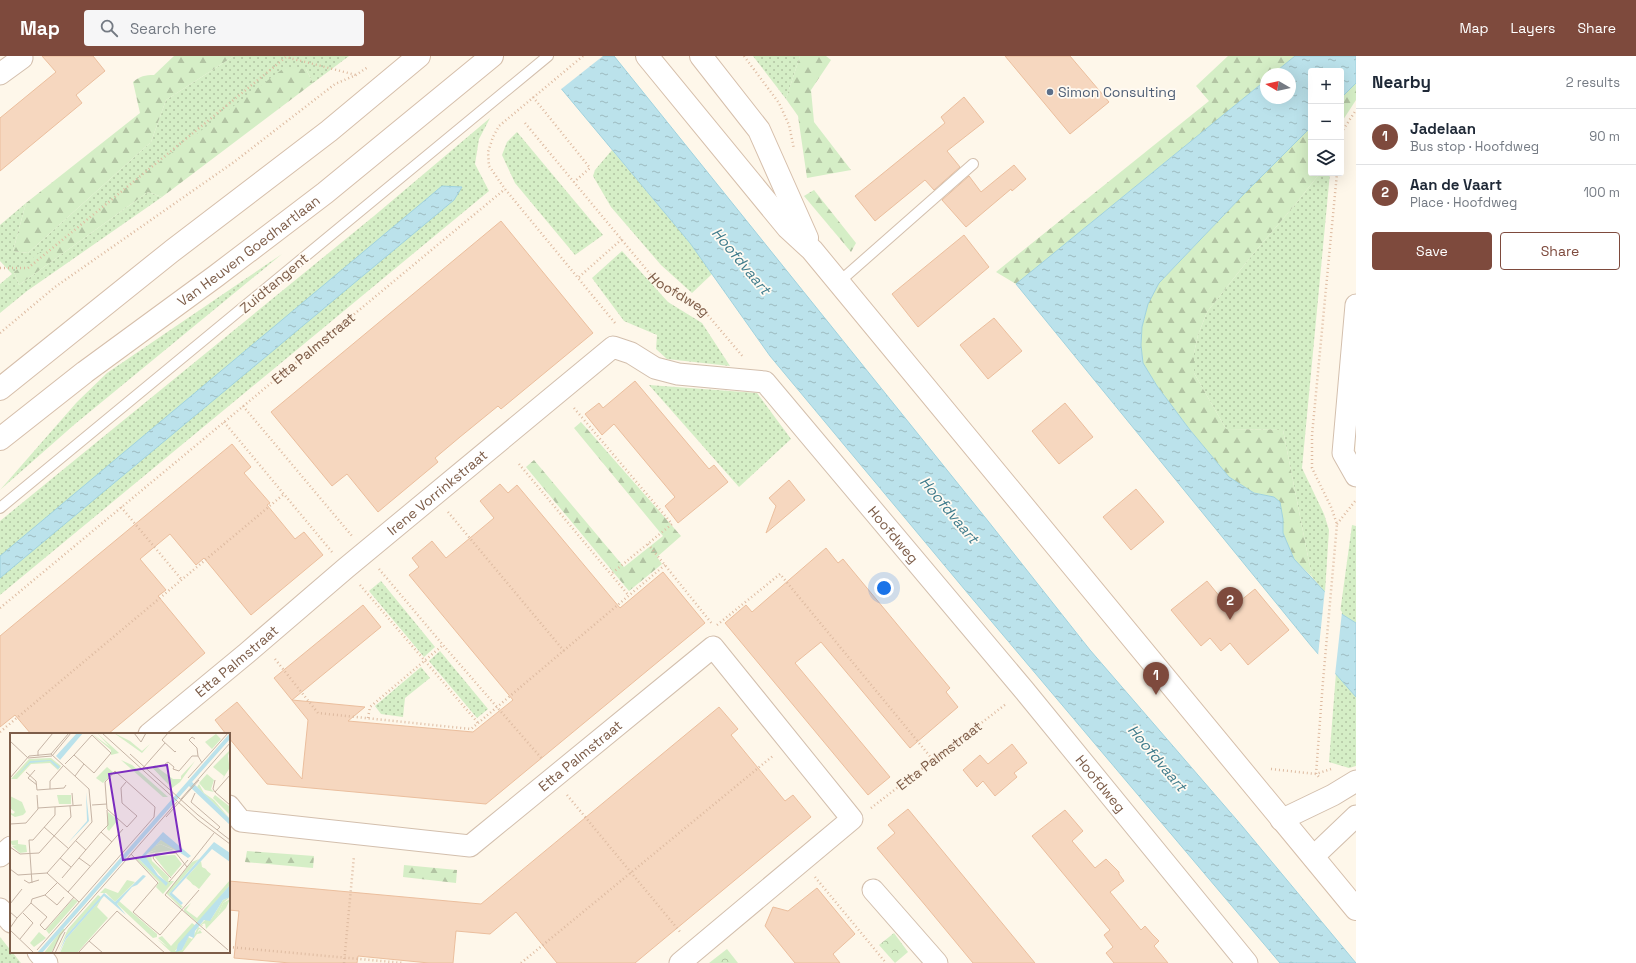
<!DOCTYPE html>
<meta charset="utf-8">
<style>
:root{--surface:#fff;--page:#f6f6f7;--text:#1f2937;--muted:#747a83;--line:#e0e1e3;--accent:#7e4a3d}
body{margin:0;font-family:"Space Grotesk",sans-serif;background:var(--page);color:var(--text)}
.controls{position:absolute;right:12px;top:12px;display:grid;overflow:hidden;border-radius:4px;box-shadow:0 4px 16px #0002}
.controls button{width:36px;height:36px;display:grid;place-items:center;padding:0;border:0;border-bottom:1px solid var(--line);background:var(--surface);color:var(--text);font:20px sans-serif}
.compass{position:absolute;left:1260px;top:12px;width:36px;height:36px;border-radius:50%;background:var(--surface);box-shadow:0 4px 16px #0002;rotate:279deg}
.you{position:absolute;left:884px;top:532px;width:14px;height:14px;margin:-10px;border:3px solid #fff;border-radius:50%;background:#1a73e8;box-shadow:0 0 0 6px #1a73e833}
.badge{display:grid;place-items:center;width:26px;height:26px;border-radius:50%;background:var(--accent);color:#fff;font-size:13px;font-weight:700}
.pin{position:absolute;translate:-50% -33px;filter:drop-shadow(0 1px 2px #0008)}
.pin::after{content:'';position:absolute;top:21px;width:14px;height:12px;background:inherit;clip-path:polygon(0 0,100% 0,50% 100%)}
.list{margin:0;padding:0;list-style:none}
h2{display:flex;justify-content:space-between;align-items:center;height:52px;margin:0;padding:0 16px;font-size:17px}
h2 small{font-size:13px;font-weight:400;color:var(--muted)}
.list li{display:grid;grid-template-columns:26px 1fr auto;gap:12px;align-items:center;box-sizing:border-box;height:56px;padding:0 16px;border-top:1px solid var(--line)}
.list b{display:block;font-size:15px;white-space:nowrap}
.list p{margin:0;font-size:13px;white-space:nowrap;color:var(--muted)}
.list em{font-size:13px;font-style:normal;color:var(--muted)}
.actions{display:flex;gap:8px;padding:12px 16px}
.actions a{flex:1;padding:9px 0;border:1px solid var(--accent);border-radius:4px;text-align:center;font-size:14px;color:var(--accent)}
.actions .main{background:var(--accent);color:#fff}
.icon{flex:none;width:22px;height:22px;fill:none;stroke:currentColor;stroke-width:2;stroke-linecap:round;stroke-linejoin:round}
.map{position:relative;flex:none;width:1356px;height:907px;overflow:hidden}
header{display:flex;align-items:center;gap:24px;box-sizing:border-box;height:56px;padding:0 20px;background:var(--accent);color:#fff}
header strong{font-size:19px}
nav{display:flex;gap:22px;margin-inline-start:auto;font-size:14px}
.search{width:280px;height:36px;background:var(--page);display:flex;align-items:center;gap:10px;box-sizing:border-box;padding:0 14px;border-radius:4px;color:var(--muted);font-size:15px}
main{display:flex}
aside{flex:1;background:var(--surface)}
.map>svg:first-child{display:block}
</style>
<header>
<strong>Map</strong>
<div class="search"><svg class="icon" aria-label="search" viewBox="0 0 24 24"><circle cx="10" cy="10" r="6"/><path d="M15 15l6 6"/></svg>Search here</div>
<nav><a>Map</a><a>Layers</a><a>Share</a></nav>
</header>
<main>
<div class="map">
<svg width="1356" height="907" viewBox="0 0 1356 907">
<defs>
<pattern id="grass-dots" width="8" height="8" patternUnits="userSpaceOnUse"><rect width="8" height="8" fill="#d5eec6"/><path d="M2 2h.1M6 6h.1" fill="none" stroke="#b2c4a3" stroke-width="1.8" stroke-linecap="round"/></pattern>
<pattern id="forest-firs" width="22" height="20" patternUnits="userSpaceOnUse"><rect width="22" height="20" fill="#d5eec6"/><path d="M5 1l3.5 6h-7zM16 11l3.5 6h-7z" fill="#b2c4a3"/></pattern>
<pattern id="park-crowns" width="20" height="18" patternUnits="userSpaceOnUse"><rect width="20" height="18" fill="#d5eec6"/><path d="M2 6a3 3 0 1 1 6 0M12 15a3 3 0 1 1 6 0" fill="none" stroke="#b2c4a3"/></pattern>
<pattern id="water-ripples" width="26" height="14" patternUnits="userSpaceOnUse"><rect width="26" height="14" fill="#bbe2eb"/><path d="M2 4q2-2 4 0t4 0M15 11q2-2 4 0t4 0" fill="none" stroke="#9dbac0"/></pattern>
</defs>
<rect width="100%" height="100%" fill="#fef7ea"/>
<g fill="url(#grass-dots)">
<path d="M234 0H349L313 27 306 13 14 216 19 229 148 136 162 141 27 235 0 257V228L12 218 0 205V169L26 147 13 195 28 197 151 86 166 44Z"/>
<path d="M753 0H800L786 43Z"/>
<path d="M490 62 479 83 475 108 489 135 0 539V465L374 160Z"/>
<path d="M517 76 603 179 575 199 515 127 502 99 507 86Z"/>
<path d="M612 94 690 187 712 218 692 237 661 209 611 151 593 120 595 114Z"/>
<path d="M1320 117H1330L1302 412 1324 458 1329 474 1325 536 1312 521 1283 374 1226 373 1194 317V297L1198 279 1207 256 1253 198 1294 150Z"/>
<path d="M622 195 668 246 702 267 730 310 667 303 656 293 657 279 624 265 592 222Z"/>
<path d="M282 198 75 368 0 434 77 346 107 317Z"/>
<path d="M649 329 757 337 791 383 739 431Z"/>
<path d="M1352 469 1356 470V567L1340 557Z"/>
<path d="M381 525 435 591 424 601 369 535Z"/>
<path d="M440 595 488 653 477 662 429 605Z"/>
<path d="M421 611 430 622 405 642 403 661 381 658 375 650Z"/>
<path d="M1336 617 1356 641V710L1349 712 1329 706Z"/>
<path d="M0 881 21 907H0Z"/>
</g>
<g fill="url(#forest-firs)">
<path d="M174 0H234L166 44 151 86 28 197 13 195 26 147 140 57 133 26C140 20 145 19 154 19Z"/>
<path d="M800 0H826L831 4 811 34 814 66 851 114 807 122 798 60 786 43Z"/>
<path d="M1228 0H1295L1273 18H1266V24L1016 228 996 216 1209 45 1196 30Z"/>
<path d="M284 12 306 13 313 27 162 141 148 136 19 229 14 216Z"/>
<path d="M1356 27V44L1341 67V42Z"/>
<path d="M1311 71V117H1320L1294 150 1253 198 1207 256 1198 279 1194 297V317L1226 373 1283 374 1312 521 1294 503 1283 477V463L1274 441 1254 437 1229 421 1190 374 1157 330 1143 307 1141 289 1142 271 1148 248 1159 227 1242 140Z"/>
<path d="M814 134 856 187 851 196 804 140Z"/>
<path d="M581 366 681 480 657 501 662 508 629 535 526 411 534 404 624 511 663 480 574 372Z"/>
<path d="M247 795 314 800 313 812 245 806Z"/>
<path d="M404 809 457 814 456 827 403 821Z"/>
</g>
<g fill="url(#park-crowns)">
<path d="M894 877 908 896 895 907 879 889Z"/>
<path d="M727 893 738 907H709Z"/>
</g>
<g fill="url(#water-ripples)" stroke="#a0d2de">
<path d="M534 0H614L988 465 1090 594 1242 770 1356 907H1280L970 540 770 300 690 187Z"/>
<path d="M1295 0H1356V27L1341 42V15H1311V71L1242 140 1159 227 1148 248 1142 271 1141 289 1143 307 1157 330 1190 374 1229 421 1254 437 1274 441 1280 446 1283 463V477L1294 503 1325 536 1340 557 1356 567V641L1312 591 1016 228 1266 24V42H1290V18H1273Z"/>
<path d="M442 130 462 131 454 144 0 522V500Z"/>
</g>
<g fill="#fef7ea">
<path d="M532 0H603L560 34Z"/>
<path d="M1325 533 1342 556 1335 619 1318 600Z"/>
</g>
<g fill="#f6d7bf" stroke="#ebbe9d">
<path d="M42 0H93L105 15 76 39 82 47 0 115V62L56 16Z"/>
<path d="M1005 0H1070L1109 46 1070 78Z"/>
<path d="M964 41 984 66 947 95 960 111 934 134 925 124 875 165 855 140 945 67 941 61Z"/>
<path d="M1014 109 1026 123 1012 135 1011 133 966 171 942 144 969 120 981 136Z"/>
<path d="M501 165 593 277 501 353 498 350 460 381 435 402 438 406 378 456 347 418 332 430 271 356Z"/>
<path d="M964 179 989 211 918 271 892 238Z"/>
<path d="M994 262 1022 295 988 323 960 289Z"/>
<path d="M635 325 709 413 714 409 728 426 678 467 665 450 675 441 614 368 602 379 585 358 599 347 603 352Z"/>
<path d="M1065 347 1093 381 1059 408 1032 375Z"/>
<path d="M232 388 251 411 244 417 270 447 267 449 295 483 304 476 323 499 251 559 204 502 196 509 170 478 140 503 166 534 158 540 205 597 108 678H31L15 659 0 671V580Z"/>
<path d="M789 424 805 444 766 477 776 450 769 442Z"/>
<path d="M500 428 508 437 517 429 620 552 663 516 705 567 486 748 267 728 229 682V678H226L215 664 237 646 302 723 308 664 274 622 363 549 381 571 292 644 365 651 348 665 473 676 513 644 409 519 419 511 412 502 432 485 446 502 494 462 480 445Z"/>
<path d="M1136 433 1164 466 1131 494 1103 461Z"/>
<path d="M826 492 838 507 843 503 852 514 950 632 946 636 958 651 910 692 821 586 795 607 890 721 868 739 725 567 746 549 752 556Z"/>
<path d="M1207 525 1230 553 1255 533 1289 574 1248 609 1230 587 1221 595 1210 582 1201 590 1171 554Z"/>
<path d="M719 651 738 673 731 679 785 745 793 739 811 761 635 907H557L516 856 490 878 456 875 453 907H429L358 900 357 907H290L234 902 239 855 229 854V825L481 848Z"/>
<path d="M1012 688 1027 707 1014 717 1017 721 995 740 983 725 977 731 963 714 980 699 988 708Z"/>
<path d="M908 753 974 833 1035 907H973L925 849 877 792 895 777 888 769Z"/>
<path d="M1065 754 1083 775 1072 785 1095 812 1106 803 1119 816V818L1124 825 1110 836 1141 874 1145 870 1152 878 1159 885 1154 890 1168 907H1114L1106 897 1113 891 1104 879 1110 874 1032 780Z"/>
<path d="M817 832 855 878 833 898 840 907H795L765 870 773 851 788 855Z"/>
</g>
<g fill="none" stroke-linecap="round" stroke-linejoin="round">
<defs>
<g id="lane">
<path d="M839 226 973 108"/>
<path d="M0 452 548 0"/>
</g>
<g id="street">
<path d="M0 18 22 2"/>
<path d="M1356 249 1343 397 1356 420"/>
<path id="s4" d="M149 678 247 597 346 512 613 291 631 297 655 312 678 318 765 326 1024 634 1247 907"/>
<path id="s5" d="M229 750 241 765 470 790 713 591 852 763 680 907"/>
<path d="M1281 764 1333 739 1356 725"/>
<path d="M0 800 11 791"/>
<path d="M1313 801 1356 760"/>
<path d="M873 834 937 907"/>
<path d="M0 853 11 866"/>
<path d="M38 896 47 907"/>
</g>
<g id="secondary">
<path d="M647 0 788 172 812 194 1356 853"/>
<path d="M701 0 759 74 807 182"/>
<path d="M0 333 172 195 329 75 419 0"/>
<path id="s6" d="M0 383 85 316 216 220 325 137 492 0"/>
</g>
</defs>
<use href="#lane" stroke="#d3bfad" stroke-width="12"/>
<use href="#street" stroke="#d3bfad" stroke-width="23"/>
<use href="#secondary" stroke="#d6bfab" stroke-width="24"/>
<g stroke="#ddbaa0" stroke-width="2.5" stroke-dasharray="1 3" stroke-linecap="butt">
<path d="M583 0 499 70 493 81 488 96 489 110 505 133 615 267V269"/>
<path d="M744 0 779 47 789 69 794 93"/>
<path d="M533 41 590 112 574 126"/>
<path id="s1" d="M525 67 655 224 701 251 744 302"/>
<path d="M1341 77 1356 54"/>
<path d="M0 212H28L286 1 356 19"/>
<path d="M579 221 622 183"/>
<path d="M0 277 55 231 234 106 335 28 356 19 368 11"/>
<path d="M243 350 352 480"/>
<path d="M574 352 672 468 611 518"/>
<path d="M224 366 332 496"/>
<path d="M519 408 629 540"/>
<path d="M121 451 182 524"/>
<path d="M448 456 564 595"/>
<path d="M1337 468 1356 444"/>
<path d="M648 488 713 569"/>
<path d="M379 513 443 589 543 704"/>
<path d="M360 529 478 667"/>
<path id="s2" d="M0 552 505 133"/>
<path d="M717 569 780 518 933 704"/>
<path d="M275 603 318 657 471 673 665 509"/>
<path d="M368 662 370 651 443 589"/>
<path d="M0 676 284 438"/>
<path d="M1271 713 1316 718 1320 722"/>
<path d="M1331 713 1316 718 1323 625 1337 468 1331 451 1312 412V379L1337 117"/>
<path d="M567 739 681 877"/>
<path id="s3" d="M871 752 1006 648"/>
<path d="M815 821 886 907"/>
<path d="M229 891 403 907"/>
<path d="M344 907 354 800"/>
<path d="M521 907 774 699"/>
</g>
<use href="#lane" stroke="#fff" stroke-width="10"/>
<use href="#street" stroke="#fff" stroke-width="21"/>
<use href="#secondary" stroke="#fff" stroke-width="22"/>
</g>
<circle fill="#5c6f8a" stroke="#fffaf2" stroke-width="1.5" cx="1050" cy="36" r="4"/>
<g text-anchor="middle" stroke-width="3.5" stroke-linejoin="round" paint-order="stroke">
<g font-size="14" fill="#4e5e75" stroke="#fffaf2" text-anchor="start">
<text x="1058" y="41">Simon Consulting</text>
</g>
<g font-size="14" fill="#7d5d49" stroke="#fffaf2">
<text dy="5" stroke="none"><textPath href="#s6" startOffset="312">Van Heuven Goedhartlaan</textPath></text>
<text transform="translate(274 227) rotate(-40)" y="5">Zuidtangent</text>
<text dy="5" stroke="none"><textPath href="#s1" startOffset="232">Hoofdweg</textPath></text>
<text dy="5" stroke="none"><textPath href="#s2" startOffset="407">Etta Palmstraat</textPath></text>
<text dy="5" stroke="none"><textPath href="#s4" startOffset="376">Irene Vorrinkstraat</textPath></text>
<text dy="5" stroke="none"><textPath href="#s4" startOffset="962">Hoofdweg</textPath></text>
<text dy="5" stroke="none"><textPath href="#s4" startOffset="114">Etta Palmstraat</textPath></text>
<text dy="5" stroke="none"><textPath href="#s5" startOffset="392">Etta Palmstraat</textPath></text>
<text dy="5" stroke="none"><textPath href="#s3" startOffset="86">Etta Palmstraat</textPath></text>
<text dy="5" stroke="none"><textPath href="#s4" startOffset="1286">Hoofdweg</textPath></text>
</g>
<g font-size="15" font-style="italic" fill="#3e7b8b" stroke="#fffaf2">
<text transform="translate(741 205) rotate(50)" y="5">Hoofdvaart</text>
<text transform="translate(949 454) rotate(50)" y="5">Hoofdvaart</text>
<text transform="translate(1157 702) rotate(50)" y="5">Hoofdvaart</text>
</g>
</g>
<g transform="translate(10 677)">
<rect width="220" height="220" fill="#fef7ea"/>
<path d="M81 0 100 14 87 0 109 20 101 22V17ZM206 1 211 6 202 16 195 9ZM220 17 218 23 220 39 219 36 212 47 214 43 203 34ZM41 25 51 33 48 37 40 30 21 31 7 46H1L19 26ZM111 27 122 32 158 64H153ZM138 30 143 35 145 32 161 48 170 49 162 55ZM97 34 103 39 93 50 86 45 78 53ZM197 41 204 47 201 56 204 59 195 57 189 50ZM189 51 194 60 204 67 220 86 187 54ZM47 62H61V71H49ZM205 62 219 73 220 82 203 65ZM0 63 12 69 16 79 13 82 5 84 0 81V79L3 81 5 79 0 75ZM8 107V111L16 112 17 119 10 120 2 113 7 112H2L0 108ZM150 111 164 117 136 121 146 117V113ZM141 122 142 128 159 144 158 148H164L153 161 146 154 149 149 125 125 131 123 129 126 156 152 155 148 135 125V123ZM165 122 172 131 161 144 144 123ZM189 126 159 161 173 174 171 175 156 160 182 129ZM191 128 192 134 201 141 189 156 176 145ZM117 147 125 149 105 169 96 160H90L95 155 108 160ZM220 147V152L188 190 174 178V176L181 170 176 177 187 185ZM88 162 91 164 56 203 47 220 58 196ZM220 164 213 170 208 182 198 190 192 191 193 193 190 192 196 186 200 188 213 167ZM92 165 87 174 98 185 67 220H50L56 206ZM63 166 68 168 39 201 36 197ZM109 168 147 201V204L143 205 107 171ZM182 190 186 193 165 218 172 217 178 204 182 206 188 194 193 197 189 196 187 200 190 197 192 200 187 201 172 220H162L147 206 158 214 148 205 152 203 161 213ZM52 196H55L41 220H34ZM29 199 36 205 24 214 20 210Z" fill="#d5eec6"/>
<path d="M104 0 120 8 132 18 140 11 132 20ZM185 28 170 49H161L146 37 159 52 143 35H148L163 46H171V43ZM151 107 154 108 170 119 150 111 146 113V117L137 120ZM220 166 216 175 196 196 195 190 208 182 213 170Z" fill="#d5eec6"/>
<path d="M98 79 108 87 99 98 97 96Z" fill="#d5eec6"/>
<path d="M186.5 140a5.5 5.5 0 1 1 11 0a5.5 5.5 0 1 1-11 0ZM180.5 147a5.5 5.5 0 1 1 11 0a5.5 5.5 0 1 1-11 0Z" fill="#d5eec6"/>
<path d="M67 0H73L50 27 46 23ZM220 0V6L182 49 220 86V92L179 53 32 220H27ZM41 27 50 34 48 36 40 28 20 30 6 44 20 28ZM76 59 79 88 57 111 77 88ZM153 99 181 123 178 125 151 107 135 123 148 142 158 150 156 153 129 126ZM204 109 220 120V129L202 116 162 160 173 170 171 172 159 161ZM133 142 136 143 127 152 122 154 107 171 116 182 94 163 56 206 49 220 56 203 94 160 105 169ZM220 152V164L213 167 200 188 194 187 185 198 184 205 179 203 172 217 166 219 168 211Z" fill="#bbe2eb"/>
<path fill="none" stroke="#c6b4a5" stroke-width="1" d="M92 0 188 87 220 111M124 0 131 9 136 0M158 0 152 7 165 19 166 18M185 6 182 4 179 7 187 15 188 23M0 8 18 25M120 21 188 82 220 107M28 23V18L43 0M18 25 42 23 61 0M55 31 64 22 84 40 101 20 82 2 64 22M157 33 155 31 158 29 164 34 163 36 169 38 182 23H188L192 30M133 35 155 10M25 37 18 45 27 52M16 39 26 48 27 57 54 55 56 52M220 42 205 59 220 72M65 43 74 31M0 45 19 23 41 21 59 0M178 45 218 0M205 47 203 56 205 59M40 56V48L53 33M62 60 63 72M185 60 181 69 210 94 207 97M171 66 220 10M82 72 97 71M28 75 72 72M156 84 189 47M0 91 16 90 28 76 27 62M34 94 59 116M91 99 98 92 97 77M204 100 155 162 218 217M66 108 76 117M0 114 10 121 29 120 61 84 60 73M121 121 148 150 123 179 150 202 189 157M50 125 61 134M69 125 80 133M0 136 8 142 37 140 82 89 79 56 41 21M37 140 69 169M52 145 91 99 102 109M161 145 146 129 143 125 145 121 166 120 177 134M14 147 19 150 29 147M159 149 178 127M22 150 19 107H23L45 82V74M58 159 113 96M35 162 47 172 54 164M21 170 37 184 30 192 35 197 64 164M0 171 12 156M0 179 7 185 0 195M7 185 21 170 22 166 35 162 48 149M0 197 23 219M10 206 23 190 13 180M79 208 93 220M27 217 144 84 145 74 105 38 95 49 97 76 117 94 127 83 112 70 111 55 116 49M42 220 50 202 167 69M45 220 55 199M68 220 107 178 155 220"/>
<path fill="#7b2cbf" fill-opacity="0.15" stroke="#7b2cbf" stroke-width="2" d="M157 32 171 118 113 127 99 41Z"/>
<rect width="220" height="220" fill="none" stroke="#7d5d49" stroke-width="2"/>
</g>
</svg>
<div class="controls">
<button>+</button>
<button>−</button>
<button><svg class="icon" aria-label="layers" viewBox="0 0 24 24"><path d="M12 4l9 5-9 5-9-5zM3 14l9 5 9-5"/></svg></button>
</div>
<svg class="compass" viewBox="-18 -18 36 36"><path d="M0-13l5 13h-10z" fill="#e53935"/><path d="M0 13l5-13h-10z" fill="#747a83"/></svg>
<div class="you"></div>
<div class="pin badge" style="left:1156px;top:639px">1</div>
<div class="pin badge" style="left:1230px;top:564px">2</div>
</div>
<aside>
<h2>Nearby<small>2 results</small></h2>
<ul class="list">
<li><span class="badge">1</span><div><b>Jadelaan</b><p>Bus stop · Hoofdweg</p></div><em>90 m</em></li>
<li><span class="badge">2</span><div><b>Aan de Vaart</b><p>Place · Hoofdweg</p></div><em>100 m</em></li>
</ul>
<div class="actions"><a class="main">Save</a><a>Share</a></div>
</aside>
</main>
